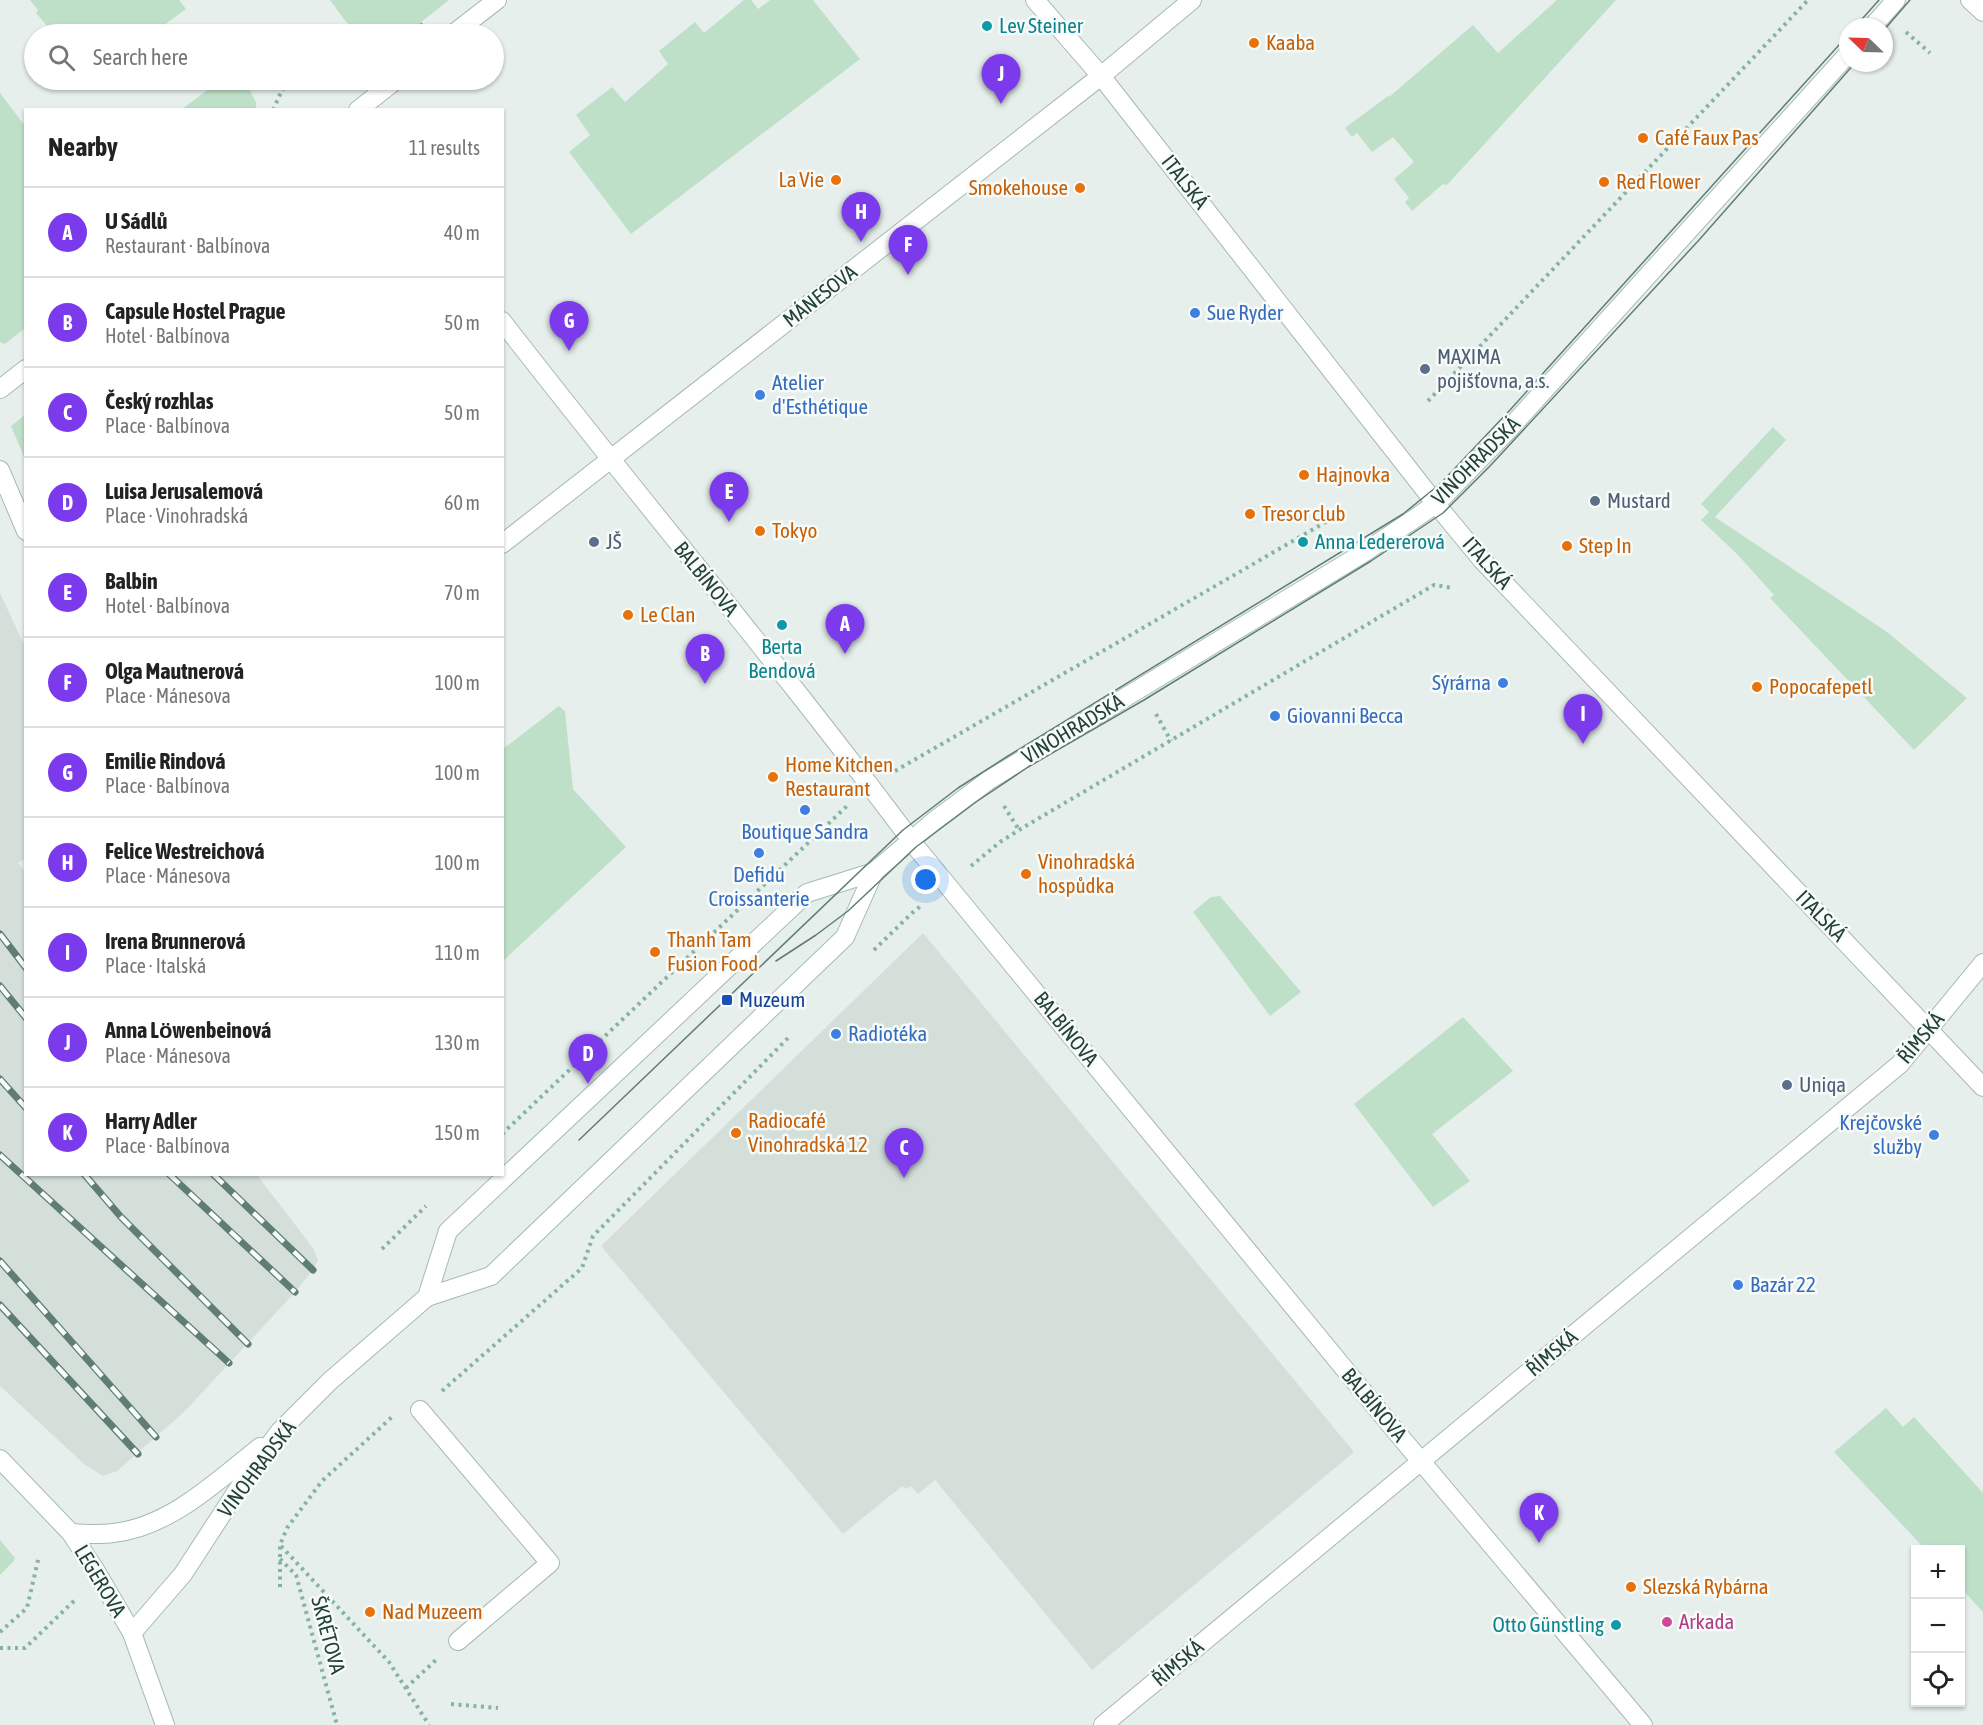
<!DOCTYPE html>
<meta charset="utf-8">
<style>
:root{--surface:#fff;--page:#f2f2f2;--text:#222;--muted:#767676;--line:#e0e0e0;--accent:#7c3aed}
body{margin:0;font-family:"Asap Condensed",sans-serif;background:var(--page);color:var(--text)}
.controls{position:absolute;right:18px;bottom:18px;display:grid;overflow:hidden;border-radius:0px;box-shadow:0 2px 4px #0004}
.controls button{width:54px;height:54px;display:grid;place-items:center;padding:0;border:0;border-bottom:2px solid var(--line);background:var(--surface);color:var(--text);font:30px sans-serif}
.compass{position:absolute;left:1839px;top:18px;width:54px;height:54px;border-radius:50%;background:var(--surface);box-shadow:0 2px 4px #0004;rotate:293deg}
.you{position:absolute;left:926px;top:880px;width:21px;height:21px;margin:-15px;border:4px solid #fff;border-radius:50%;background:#1a73e8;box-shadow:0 0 0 9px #1a73e833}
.badge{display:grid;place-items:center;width:39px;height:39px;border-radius:50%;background:var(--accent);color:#fff;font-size:20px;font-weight:700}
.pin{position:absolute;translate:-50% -50px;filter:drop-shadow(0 2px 3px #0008)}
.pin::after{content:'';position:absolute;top:32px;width:21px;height:18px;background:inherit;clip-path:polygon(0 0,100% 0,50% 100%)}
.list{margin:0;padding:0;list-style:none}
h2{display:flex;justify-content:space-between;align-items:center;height:78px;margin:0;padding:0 24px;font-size:26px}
h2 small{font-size:20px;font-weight:400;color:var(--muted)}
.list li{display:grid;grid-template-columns:39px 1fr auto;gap:18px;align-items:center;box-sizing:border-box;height:90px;padding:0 24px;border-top:2px solid var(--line)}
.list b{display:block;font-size:22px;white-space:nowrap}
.list p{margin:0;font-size:20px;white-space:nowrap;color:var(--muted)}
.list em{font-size:20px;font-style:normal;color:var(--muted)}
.icon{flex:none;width:33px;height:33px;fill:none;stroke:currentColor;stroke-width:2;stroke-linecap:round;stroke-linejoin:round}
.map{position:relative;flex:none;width:1983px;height:1725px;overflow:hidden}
.search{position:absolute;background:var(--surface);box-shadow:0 2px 4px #0004;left:24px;top:24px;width:480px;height:66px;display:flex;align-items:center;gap:15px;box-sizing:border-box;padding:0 21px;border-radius:33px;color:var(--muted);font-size:22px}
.panel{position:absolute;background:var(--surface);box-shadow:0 2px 4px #0004;left:24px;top:108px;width:480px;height:1068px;border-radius:0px}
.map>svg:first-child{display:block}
</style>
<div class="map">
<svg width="1983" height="1725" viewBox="0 0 1983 1725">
<rect width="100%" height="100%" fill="#e6efeb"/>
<g fill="#d4dfda">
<path d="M0 593 26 649V858L18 863 26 873V1174L257 1175 313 1248 318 1260 313 1270 296 1291 185 1411 117 1471 103 1476 84 1464 0 1386Z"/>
<path d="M923 933 1354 1452 1092 1670 935 1480 918 1494 911 1486 906 1489 902 1486 843 1534 601 1246Z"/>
</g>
<g fill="#bfe0c8">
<path d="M30 0H179L186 9 152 34H54L36 13 38 10Z"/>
<path d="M330 0H449L416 26 394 34H368L347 23Z"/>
<path d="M744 0H751L758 9 770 0H813L860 59 631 234 569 152 590 135 576 115 612 87 625 102 668 64 659 51 695 22 704 33Z"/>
<path d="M1557 0H1616L1447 185 1443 184 1412 211 1405 202 1409 198 1394 179 1414 162 1393 137 1372 152 1357 133 1352 137 1345 128 1388 96 1389 97 1473 25 1498 53Z"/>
<path d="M221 80H244L256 102V109H182Z"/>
<path d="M0 93 25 126V328L5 344 0 342Z"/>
<path d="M25 415V459L11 426Z"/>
<path d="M1773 427 1786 440 1715 517 1887 632 1967 698 1914 750 1770 598 1774 595 1737 554 1701 520 1709 512 1701 504Z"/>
<path d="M559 706 565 711 573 789 626 847 503 961V749Z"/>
<path d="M1220 896 1301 992 1270 1016 1193 912 1211 897Z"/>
<path d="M1463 1017 1513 1071 1432 1134 1470 1181 1433 1207 1354 1104Z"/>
<path d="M1886 1408 1903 1427 1914 1417 1983 1493V1612L1961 1588 1960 1550 1925 1549 1834 1452Z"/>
<path d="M0 1540 15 1558 13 1562 0 1575Z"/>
</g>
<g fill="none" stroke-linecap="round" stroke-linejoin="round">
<defs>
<path id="service" d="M420 1410 550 1563 458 1641"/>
<g id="minor">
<path d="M1970 0 1983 12"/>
<path d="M453 34 497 0"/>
<path d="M358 110 396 80"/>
<path d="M502 321C639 498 783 668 916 847L1393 1428 1643 1725"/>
<path d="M0 389 26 369"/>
<path d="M0 470 26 531"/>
<path d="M502 544 1101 76 1192 0"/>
<path d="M1103 1725 1900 1064 1983 963"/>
</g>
<path id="tertiary" d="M1035 0 1101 76 1436 504 1482 560 1983 1087"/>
<g id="secondary">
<path d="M1872 27 1896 0"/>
<path d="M427 1297 448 1231 807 893 874 872 934 821 989 780 1365 552 1436 504 1510 428 1848 54"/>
<path d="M0 1459 71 1533 97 1573 132 1633 165 1725"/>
<path d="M71 1533C85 1534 99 1535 113 1533 170 1527 217 1481 260 1447"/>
<path d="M132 1633 183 1574 252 1468 280 1431 330 1381 427 1297 491 1276 845 937 874 872"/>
</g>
</defs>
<use href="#service" stroke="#a8b8b2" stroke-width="20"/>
<use href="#minor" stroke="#a8b8b2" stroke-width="20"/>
<use href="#tertiary" stroke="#a8b8b2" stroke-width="20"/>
<use href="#secondary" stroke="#a4bbb3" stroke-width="20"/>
<g stroke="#86b3a5" stroke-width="4" stroke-dasharray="3 4.5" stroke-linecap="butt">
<path d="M1906 32 1930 53"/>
<path d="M408 34 424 23"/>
<path d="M273 110 282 90 296 80"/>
<path d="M1428 401 1808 0"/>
<path d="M1156 714 1171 741"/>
<path d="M895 771 1338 515"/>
<path d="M1004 806 1019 830"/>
<path d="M971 866 1000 842 1019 830 1434 585 1453 588"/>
<path d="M874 950 912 913 923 904"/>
<path d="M502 1134 848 805"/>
<path d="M382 1249 426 1206"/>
<path d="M442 1391 582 1268 593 1236 789 1037"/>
<path d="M281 1546 389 1662 429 1725"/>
<path d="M280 1559 296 1575 337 1725"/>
<path d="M280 1587V1545L287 1528 322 1481 392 1417"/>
<path d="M0 1632 27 1608 39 1556"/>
<path d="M0 1648H25L77 1598"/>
<path d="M406 1688 437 1659"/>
<path d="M451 1704 498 1708"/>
</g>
<use href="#service" stroke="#fff" stroke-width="18"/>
<use href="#minor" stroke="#fff" stroke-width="18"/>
<use href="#tertiary" stroke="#fff" stroke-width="18"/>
<use href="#secondary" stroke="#fff" stroke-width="18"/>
<g stroke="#5f7d75" stroke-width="1.5">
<path d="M1855 27 1879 0"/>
<path d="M1884 30 1910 0"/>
<path d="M776 961 816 935 848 911 916 847 976 802 1028 767 1144 700 1371 561 1443 513 1490 466 1699 240 1855 63"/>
<path d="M579 1140 903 830 958 788 1008 756 1403 514 1440 484 1510 410 1848 35"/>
</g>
<defs>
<g id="rail">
<path d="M0 934 26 968"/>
<path d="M0 986 26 1018"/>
<path d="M0 1079 26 1108"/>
<path d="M0 1155 229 1363"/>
<path d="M84 1174 121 1217 248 1344"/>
<path d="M169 1174 295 1292"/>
<path d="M213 1174 313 1270"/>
<path d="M0 1261 156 1437"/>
<path d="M0 1305 138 1454"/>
</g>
</defs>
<use href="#rail" stroke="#5f7d75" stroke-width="7"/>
<use href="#rail" stroke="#f7fbf9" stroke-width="4.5" stroke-dasharray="14" stroke-linecap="butt"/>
</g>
<g fill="#0f9aa8" stroke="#f7fbf9" stroke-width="2">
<circle cx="987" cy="26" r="6"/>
<circle cx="1303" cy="542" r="6"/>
<circle cx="782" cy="625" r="6"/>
<circle cx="1616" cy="1625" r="6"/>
</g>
<g fill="#e8710a" stroke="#f7fbf9" stroke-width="2">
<circle cx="1254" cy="43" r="6"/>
<circle cx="1643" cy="138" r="6"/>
<circle cx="836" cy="180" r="6"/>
<circle cx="1604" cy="182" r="6"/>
<circle cx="1080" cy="188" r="6"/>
<circle cx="1304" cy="475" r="6"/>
<circle cx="1250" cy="514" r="6"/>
<circle cx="760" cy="531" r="6"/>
<circle cx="1567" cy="546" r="6"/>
<circle cx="628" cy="615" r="6"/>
<circle cx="1757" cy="687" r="6"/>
<circle cx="773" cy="777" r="6"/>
<circle cx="1026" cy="874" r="6"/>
<circle cx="655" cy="952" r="6"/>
<circle cx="736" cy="1133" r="6"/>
<circle cx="1631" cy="1587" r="6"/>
<circle cx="370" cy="1612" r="6"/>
</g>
<g fill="#3f7fe0" stroke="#f7fbf9" stroke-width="2">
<circle cx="1195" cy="313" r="6"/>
<circle cx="760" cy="395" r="6"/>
<circle cx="1503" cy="683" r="6"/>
<circle cx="1275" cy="716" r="6"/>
<circle cx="805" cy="810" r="6"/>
<circle cx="759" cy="853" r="6"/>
<circle cx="836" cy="1034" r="6"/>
<circle cx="1934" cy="1135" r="6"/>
<circle cx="1738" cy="1285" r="6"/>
</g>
<g fill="#5c6f8a" stroke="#f7fbf9" stroke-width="2">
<circle cx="1425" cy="369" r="6"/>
<circle cx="1595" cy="501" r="6"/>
<circle cx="594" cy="542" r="6"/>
<circle cx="1787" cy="1085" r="6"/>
</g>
<rect fill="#1a4fb4" stroke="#f7fbf9" stroke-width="2" x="721" y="994" width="12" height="12" rx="3"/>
<circle fill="#d1479c" stroke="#f7fbf9" stroke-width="2" cx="1667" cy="1622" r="6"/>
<g text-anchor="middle" stroke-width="5" stroke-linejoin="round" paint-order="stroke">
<g font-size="21" fill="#0d838f" stroke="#f7fbf9" text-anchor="start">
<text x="999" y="33">Lev Steiner</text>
<text x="1315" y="549">Anna Ledererová</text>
<text x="782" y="654" text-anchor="middle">Berta<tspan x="782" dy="24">Bendová</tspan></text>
<text x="1604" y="1632" text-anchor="end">Otto Günstling</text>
</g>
<g font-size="21" fill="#c56008" stroke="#f7fbf9" text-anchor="start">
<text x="1266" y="50">Kaaba</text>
<text x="1655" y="145">Café Faux Pas</text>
<text x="824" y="187" text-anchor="end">La Vie</text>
<text x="1616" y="189">Red Flower</text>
<text x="1068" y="195" text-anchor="end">Smokehouse</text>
<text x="1316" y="482">Hajnovka</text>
<text x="1262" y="521">Tresor club</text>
<text x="772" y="538">Tokyo</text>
<text x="1579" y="553">Step In</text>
<text x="640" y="622">Le Clan</text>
<text x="1769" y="694">Popocafepetl</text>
<text x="785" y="772">Home Kitchen<tspan x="785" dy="24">Restaurant</tspan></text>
<text x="1038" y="869">Vinohradská<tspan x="1038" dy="24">hospůdka</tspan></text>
<text x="667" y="947">Thanh Tam<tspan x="667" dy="24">Fusion Food</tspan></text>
<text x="748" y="1128">Radiocafé<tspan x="748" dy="24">Vinohradská 12</tspan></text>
<text x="1643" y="1594">Slezská Rybárna</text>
<text x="382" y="1619">Nad Muzeem</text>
</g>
<g font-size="21" fill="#24423a" stroke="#f7fbf9">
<text transform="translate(1185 182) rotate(52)" y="7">ITALSKÁ</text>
<text transform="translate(820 296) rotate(-38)" y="7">MÁNESOVA</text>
<text transform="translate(1476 461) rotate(-45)" y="7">VINOHRADSKÁ</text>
<text transform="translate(1487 563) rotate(48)" y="7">ITALSKÁ</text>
<text transform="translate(706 579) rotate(51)" y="7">BALBÍNOVA</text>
<text transform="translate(1073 729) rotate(-31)" y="7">VINOHRADSKÁ</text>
<text transform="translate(1821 916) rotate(46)" y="7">ITALSKÁ</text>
<text transform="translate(1066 1029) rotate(51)" y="7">BALBÍNOVA</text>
<text transform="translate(1921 1038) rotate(-50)" y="7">ŘÍMSKÁ</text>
<text transform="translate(1552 1353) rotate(-40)" y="7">ŘÍMSKÁ</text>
<text transform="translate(1374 1405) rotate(50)" y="7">BALBÍNOVA</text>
<text transform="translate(257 1469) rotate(-53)" y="7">VINOHRADSKÁ</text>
<text transform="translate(100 1581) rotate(59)" y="7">LEGEROVA</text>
<text transform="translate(328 1635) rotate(75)" y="7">ŠKRÉTOVA</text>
<text transform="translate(1178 1663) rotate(-40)" y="7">ŘÍMSKÁ</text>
</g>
<g font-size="21" fill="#366cbe" stroke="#f7fbf9" text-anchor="start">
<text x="1207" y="320">Sue Ryder</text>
<text x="772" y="390">Atelier<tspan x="772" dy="24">d'Esthétique</tspan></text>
<text x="1491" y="690" text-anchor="end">Sýrárna</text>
<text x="1287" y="723">Giovanni Becca</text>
<text x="805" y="839" text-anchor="middle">Boutique Sandra</text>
<text x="759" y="882" text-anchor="middle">Defidu<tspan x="759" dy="24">Croissanterie</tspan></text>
<text x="848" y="1041">Radiotéka</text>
<text x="1922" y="1130" text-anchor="end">Krejčovské<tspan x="1922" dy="24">služby</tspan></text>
<text x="1750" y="1292">Bazár 22</text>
</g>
<g font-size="21" fill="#4e5e75" stroke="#f7fbf9" text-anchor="start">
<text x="1437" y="364">MAXIMA<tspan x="1437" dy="24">pojišťovna, a.s.</tspan></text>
<text x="1607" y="508">Mustard</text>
<text x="606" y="549">JŠ</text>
<text x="1799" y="1092">Uniqa</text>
</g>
<g font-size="21" fill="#164399" stroke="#f7fbf9" text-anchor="start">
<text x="739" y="1007">Muzeum</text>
</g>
<g font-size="21" fill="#b23c85" stroke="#f7fbf9" text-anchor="start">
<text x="1679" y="1629">Arkada</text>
</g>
</g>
</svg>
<div class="controls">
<button>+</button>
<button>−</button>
<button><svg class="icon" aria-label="locate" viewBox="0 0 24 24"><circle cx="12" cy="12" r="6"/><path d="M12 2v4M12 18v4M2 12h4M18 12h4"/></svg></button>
</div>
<svg class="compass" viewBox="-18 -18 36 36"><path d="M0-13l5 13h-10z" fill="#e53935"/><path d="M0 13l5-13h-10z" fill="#767676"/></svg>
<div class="you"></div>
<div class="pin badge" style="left:845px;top:654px">A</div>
<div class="pin badge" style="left:705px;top:684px">B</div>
<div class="pin badge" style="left:904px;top:1178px">C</div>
<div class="pin badge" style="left:588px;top:1084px">D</div>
<div class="pin badge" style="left:729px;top:522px">E</div>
<div class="pin badge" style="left:908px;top:275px">F</div>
<div class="pin badge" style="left:569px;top:351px">G</div>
<div class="pin badge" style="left:861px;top:242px">H</div>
<div class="pin badge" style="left:1583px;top:744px">I</div>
<div class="pin badge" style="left:1001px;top:104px">J</div>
<div class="pin badge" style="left:1539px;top:1543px">K</div>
<div class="search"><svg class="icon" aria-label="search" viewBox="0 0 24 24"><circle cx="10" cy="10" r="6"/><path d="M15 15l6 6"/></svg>Search here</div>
<section class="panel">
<h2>Nearby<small>11 results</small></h2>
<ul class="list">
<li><span class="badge">A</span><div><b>U Sádlů</b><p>Restaurant · Balbínova</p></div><em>40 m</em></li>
<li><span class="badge">B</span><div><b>Capsule Hostel Prague</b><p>Hotel · Balbínova</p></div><em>50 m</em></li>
<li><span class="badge">C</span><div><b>Český rozhlas</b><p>Place · Balbínova</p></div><em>50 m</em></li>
<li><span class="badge">D</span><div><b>Luisa Jerusalemová</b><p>Place · Vinohradská</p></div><em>60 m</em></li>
<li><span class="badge">E</span><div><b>Balbin</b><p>Hotel · Balbínova</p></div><em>70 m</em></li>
<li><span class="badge">F</span><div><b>Olga Mautnerová</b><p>Place · Mánesova</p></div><em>100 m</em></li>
<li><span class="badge">G</span><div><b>Emilie Rindová</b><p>Place · Balbínova</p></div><em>100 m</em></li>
<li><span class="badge">H</span><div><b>Felice Westreichová</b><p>Place · Mánesova</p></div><em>100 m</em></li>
<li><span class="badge">I</span><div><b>Irena Brunnerová</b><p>Place · Italská</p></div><em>110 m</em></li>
<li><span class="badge">J</span><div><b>Anna Lӧwenbeinová</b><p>Place · Mánesova</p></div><em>130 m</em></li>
<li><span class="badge">K</span><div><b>Harry Adler</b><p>Place · Balbínova</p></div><em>150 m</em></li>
</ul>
</section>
</div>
